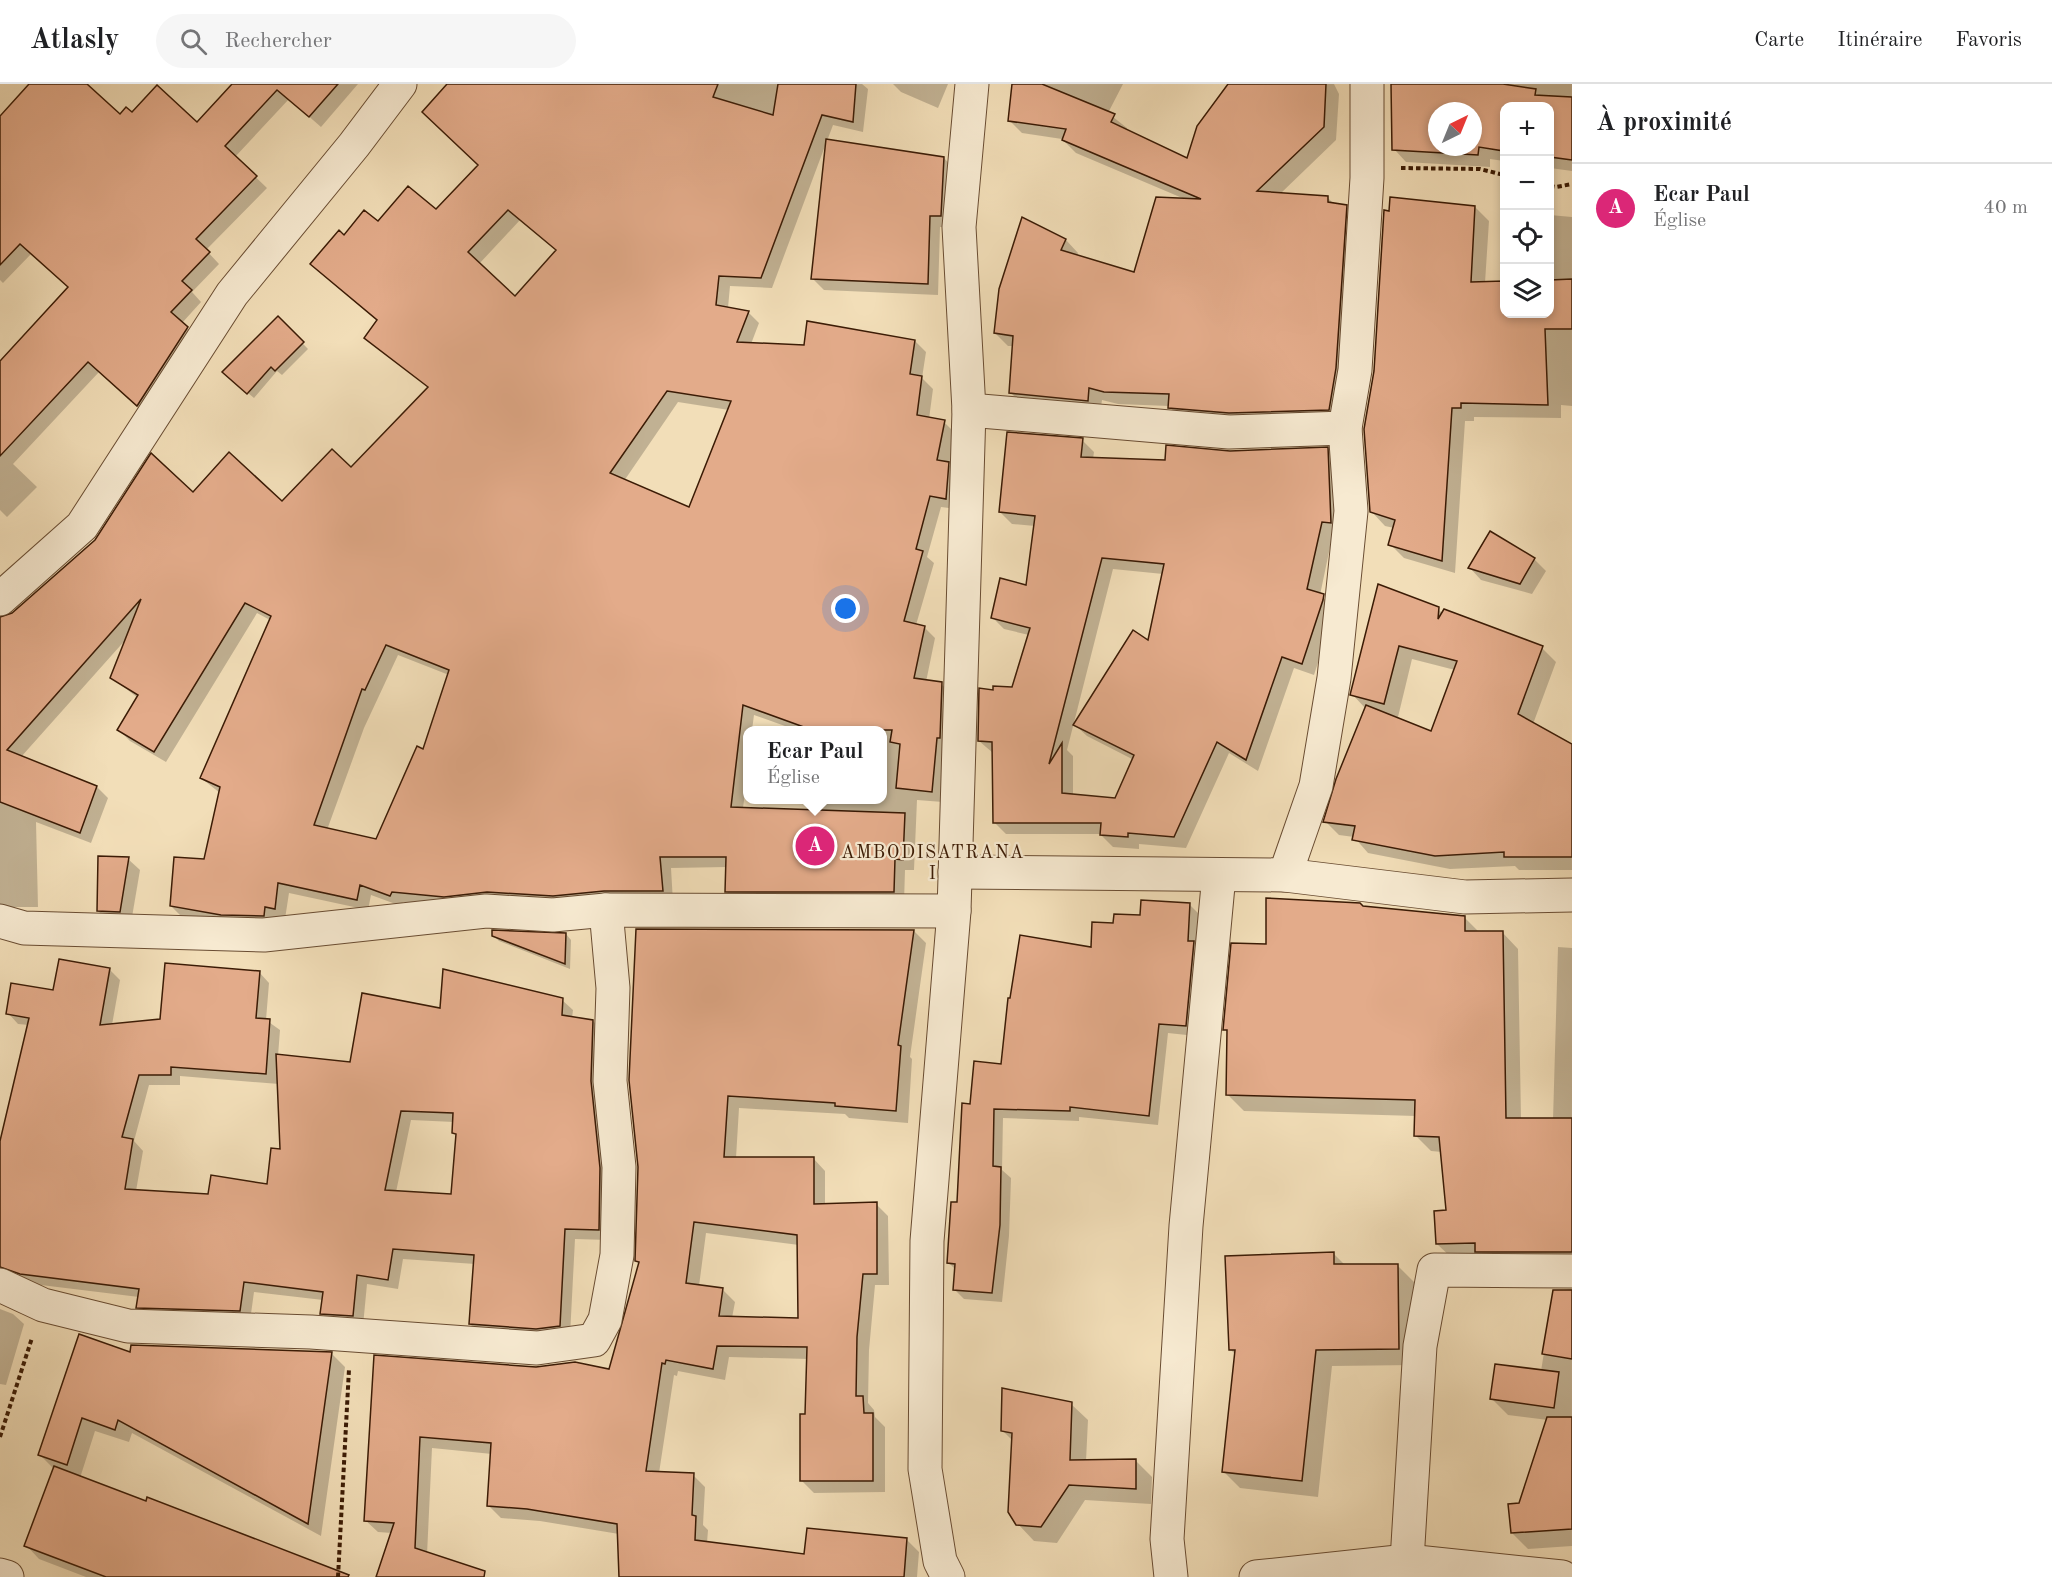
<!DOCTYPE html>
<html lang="fr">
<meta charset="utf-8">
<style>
:root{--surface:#fff;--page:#f6f6f6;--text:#202124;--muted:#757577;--line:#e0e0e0;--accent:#db2777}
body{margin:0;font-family:"Old Standard TT",serif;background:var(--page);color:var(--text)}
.controls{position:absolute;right:18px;top:18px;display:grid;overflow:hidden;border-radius:12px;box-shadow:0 3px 9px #0003}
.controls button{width:54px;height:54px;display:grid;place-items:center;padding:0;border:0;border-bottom:2px solid var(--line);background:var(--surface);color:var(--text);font:30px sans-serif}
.compass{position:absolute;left:1428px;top:18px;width:54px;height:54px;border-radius:50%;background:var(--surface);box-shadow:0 3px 9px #0003;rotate:43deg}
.you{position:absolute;left:846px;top:525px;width:21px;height:21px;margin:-15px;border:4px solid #fff;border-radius:50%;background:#1a73e8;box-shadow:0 0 0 9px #1a73e833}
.badge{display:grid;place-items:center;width:39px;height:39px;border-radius:50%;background:var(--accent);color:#fff;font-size:20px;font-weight:700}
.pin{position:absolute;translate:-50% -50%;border:3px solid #fff;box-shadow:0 2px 6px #0006}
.popup{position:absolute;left:743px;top:642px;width:144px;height:78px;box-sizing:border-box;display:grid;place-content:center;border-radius:12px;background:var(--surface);filter:drop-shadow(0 2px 4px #0005);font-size:20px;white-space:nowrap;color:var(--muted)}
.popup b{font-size:22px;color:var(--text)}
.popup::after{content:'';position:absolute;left:50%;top:100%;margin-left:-12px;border:12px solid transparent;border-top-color:var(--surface)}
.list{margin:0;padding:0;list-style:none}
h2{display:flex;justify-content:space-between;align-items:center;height:78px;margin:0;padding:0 24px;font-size:26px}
h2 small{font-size:20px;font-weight:400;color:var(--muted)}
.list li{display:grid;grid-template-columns:39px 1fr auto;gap:18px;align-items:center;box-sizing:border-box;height:90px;padding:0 24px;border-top:2px solid var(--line)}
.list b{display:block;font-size:22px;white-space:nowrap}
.list p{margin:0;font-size:20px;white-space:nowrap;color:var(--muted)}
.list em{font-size:20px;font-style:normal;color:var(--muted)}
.icon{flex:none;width:33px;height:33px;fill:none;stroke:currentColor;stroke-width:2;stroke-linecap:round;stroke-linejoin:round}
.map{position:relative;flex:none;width:1572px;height:1493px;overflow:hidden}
header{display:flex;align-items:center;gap:36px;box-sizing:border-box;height:84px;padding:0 30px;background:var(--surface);border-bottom:2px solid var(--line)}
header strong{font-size:28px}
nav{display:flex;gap:33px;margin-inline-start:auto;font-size:21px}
.search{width:420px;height:54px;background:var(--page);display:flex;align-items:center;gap:15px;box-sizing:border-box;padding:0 21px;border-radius:33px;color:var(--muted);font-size:22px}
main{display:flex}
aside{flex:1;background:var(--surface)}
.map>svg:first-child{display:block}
</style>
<header>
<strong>Atlasly</strong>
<div class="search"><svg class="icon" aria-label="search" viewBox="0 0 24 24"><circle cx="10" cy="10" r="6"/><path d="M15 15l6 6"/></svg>Rechercher</div>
<nav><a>Carte</a><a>Itinéraire</a><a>Favoris</a></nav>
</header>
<main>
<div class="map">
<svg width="1572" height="1493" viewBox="0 0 1572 1493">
<rect width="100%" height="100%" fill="#f2deb8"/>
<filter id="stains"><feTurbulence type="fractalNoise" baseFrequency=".00333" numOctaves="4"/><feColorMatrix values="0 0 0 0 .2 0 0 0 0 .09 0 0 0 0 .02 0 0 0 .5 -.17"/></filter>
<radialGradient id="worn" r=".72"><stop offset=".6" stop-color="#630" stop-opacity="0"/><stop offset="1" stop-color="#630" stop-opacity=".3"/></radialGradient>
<g fill="#0003" fill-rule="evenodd">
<path d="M29 0H85L120 32 132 30 197 40 234 0H358L321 43 289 15 235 73 267 104 206 166 219 180 192 208 201 218 182 239 198 255 148 331 99 288 13 380 37 403 7 433 0 426V279L70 204 32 169 3 199 0 196V34Z"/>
<path d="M485 0H862L868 5 863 48 833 41 827 57 944 74 955 86 952 143H940L938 211 824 206 813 195 825 62 772 204 730 202 728 224 748 228 759 239 751 260 806 263 915 257 926 268 922 294 933 305 929 335 944 338 955 349 949 381 959 391 957 425 941 423 927 473 934 479 916 541 924 543 935 554 926 598 941 600 953 611 943 718 917 716 914 786H905L904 819 738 818 726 807 727 783 671 784 673 818 456 823 403 818 401 822 371 811 368 826 289 809 285 835 275 843 182 833 171 822 206 777 220 709 201 694 270 536 257 529 166 678 130 657 119 646 138 614 112 594 128 553 21 673 97 703 108 714 91 759 36 738 38 823H0V536L13 530 193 410 282 419 351 385 429 304 366 253 379 237 312 180 344 153 378 139 437 128 480 81ZM520 136 557 167 515 214 479 180ZM678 318 729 326 690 425 624 397ZM398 571 449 591 424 667 377 756 327 746 364 644ZM754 631 796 646H882V716H824L821 727 743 724 748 685V646H752Z"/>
<path d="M893 0H948L938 24 901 8Z"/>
<path d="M1014 0H1123L1108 29 1127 44 1126 47 1188 76 1230 0H1334L1339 10 1336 56 1280 110 1327 113 1334 120 1346 122 1359 135 1342 338 1182 336 1169 322 1118 320 1102 316 1100 329 1023 321 1010 308 1014 262H1008L995 249 1066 156 1078 169 1077 172 1135 190 1187 116 1076 69 1062 55 1022 49 1009 36Z"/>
<path d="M1393 0H1572V87L1550 84V22H1504V77L1490 75V83L1406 78 1394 65ZM1437 27H1473V63H1437Z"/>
<path d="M1475 123 1489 137 1485 199 1504 198V230H1550V131L1572 133V322L1561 321V334L1474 333V337H1465L1455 489 1404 474 1390 460 1394 444 1385 442 1371 427Z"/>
<path d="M278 234 308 265 282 291 277 287 254 314 230 294Z"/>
<path d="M1082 356 1094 368 1093 375 1166 377 1229 368 1327 365 1339 377 1333 449 1320 511 1335 524 1334 529 1314 591 1294 584 1258 687 1229 669 1186 764 1139 760V765L1113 763 1100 750H1006L994 738 993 669 979 657 994 608 1013 605 1029 551 1004 545 992 533 1027 503 1035 442 1012 440 1000 428ZM1113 485 1163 490 1149 558 1075 641 1087 652 1134 676 1116 715 1073 712V672L1067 666Z"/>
<path d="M1534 475 1546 487 1532 510 1481 496 1470 484Z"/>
<path d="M1379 502 1438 525 1443 530 1542 564 1556 578 1533 640 1572 662V786H1519L1515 782 1450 785 1368 769 1354 753 1339 751 1325 737 1366 625 1352 610ZM1412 575 1455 586 1432 649 1390 632 1398 633Z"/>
<path d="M128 775 140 786 131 839H110L98 827Z"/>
<path d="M1189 820 1199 830 1196 952 1168 949 1158 1041 1079 1033V1037L1003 1034 1002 1086 1011 1094 1009 1152 1002 1218 964 1215 954 1205 956 1186 949 1179 972 1021 1093 865 1115 841Z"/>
<path d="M1363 824 1464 833 1479 848H1502L1518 865 1521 1035 1553 1036 1558 863 1572 864V1184L1454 1176 1437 1160 1448 1128 1442 1068 1431 1067 1415 1051 1416 1032 1244 1027 1227 1010 1229 949 1225 945 1267 861Z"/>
<path d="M914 847 926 859 910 973 912 975 908 1039 849 1034 845 1030 739 1024 736 1074H813L825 1087V1121L876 1120 888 1132 889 1201H875L869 1266 868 1319 874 1326 875 1333 885 1343V1408L814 1409 802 1397 808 1275 729 1273 725 1296 678 1287 677 1292 674 1291 659 1389 693 1391 705 1403 703 1441 708 1446 707 1459 806 1472 907 1456 919 1468 917 1493H621L619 1450 540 1437 501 1434 489 1422 492 1370 432 1364 427 1471 378 1493 392 1449 378 1448 365 1436 375 1273 610 1287 640 1180 636 1177 639 1083ZM706 1149 799 1161 800 1235 732 1234 735 1218 722 1205 699 1202Z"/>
<path d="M566 850 571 856 570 885 499 857 493 851Z"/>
<path d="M109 885 120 896 112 941 161 937 259 888 269 899 266 936 280 946 278 972 351 980 441 925 562 916 573 926 572 934 593 937 603 948 609 1156 575 1155 570 1252 480 1250 470 1240 475 1180 403 1175 398 1205 367 1200 363 1242 332 1240 322 1229 323 1216 254 1208 250 1237 148 1233 138 1223 139 1213 0 1196V1064L29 941 18 940 8 929ZM180 992 279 1000 281 1067 269 1102 209 1112 136 1107 143 1067 134 1057 149 1001H180ZM411 1036 454 1038 453 1048 457 1052 452 1112 396 1108Z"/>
<path d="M1333 1169 1345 1181H1397L1414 1198 1415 1281 1332 1282 1318 1413 1240 1404 1224 1388 1236 1271 1231 1266Z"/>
<path d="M1572 1205V1462L1528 1465 1512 1449 1548 1336 1508 1331 1492 1315 1541 1287 1554 1207Z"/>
<path d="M0 1225 13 1230 24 1240 6 1301 0 1300Z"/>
<path d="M131 1270H332L345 1283 321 1452 132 1349 129 1358 95 1347 80 1394 332 1493H86L39 1475 26 1461 54 1385 40 1371Z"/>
<path d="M1071 1320 1088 1336 1086 1377H1136L1152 1393 1151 1420 1085 1416 1057 1459 1034 1457 1018 1440 1013 1357 1002 1346Z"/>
</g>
<g fill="#e3ab8a" stroke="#3b1b05" stroke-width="1.5" fill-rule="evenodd">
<path d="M29 0H87L120 30 126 23 132 28 157 1 197 38 232 0H338L309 33 277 6 225 62 257 92 196 155 210 168 182 197 192 206 171 228 188 243 137 322 88 278 0 372V277L68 203 20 160 0 181V32Z"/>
<path d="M447 0H718L713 13 773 31 778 0H856L853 38 822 31 761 194 719 192 716 221 749 227 737 258 804 261 807 237 915 256 910 290 922 292 917 331 945 336 937 376 949 378 946 415 930 412 916 465 923 467 904 537 925 542 914 594 942 598 940 654H937L932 708 896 704 900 660 890 658 892 646H812L743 621 731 723 905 729 903 776 895 775 894 808H725L726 773H660L663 807H604L553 812 487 808 444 813 392 808 390 812 360 801 357 816 278 799 275 825 265 823 264 832 221 831 170 822 174 773 204 775 220 703 200 694 271 532 245 519 154 668 117 646 138 611 110 594 141 515 7 666 97 702 80 749 0 718V533L12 529 95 456 151 369 193 408 229 368 282 417 332 365 351 383 428 303 364 254 377 236 310 180 339 146 344 151 364 126 378 137 408 102 436 125 478 81 422 28ZM508 126 556 166 515 212 468 168ZM667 307 731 317 689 423 610 389ZM386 561 449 586 423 665 417 662 376 755 314 741 362 605 365 606Z"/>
<path d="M1012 0H1042L1115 30 1111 38 1187 74 1197 42 1228 0H1326L1324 43 1257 107 1328 112V118L1347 121 1336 284 1329 326 1229 329 1168 324 1169 310 1104 308 1089 304 1088 317 1009 309 1013 252 994 249 999 205 1022 133 1066 155 1061 166 1134 188 1156 113 1201 115 1062 56 1066 45 1008 37Z"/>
<path d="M1391 0H1503L1536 5 1535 11 1572 13V76L1550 73V22H1504V67L1479 63 1478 71 1392 66ZM1437 27H1473V63H1437Z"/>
<path d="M826 55 944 73 941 132H930L928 200 811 195Z"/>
<path d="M1390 113 1475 122 1471 198 1504 197V230H1550V196L1572 195V245H1545L1548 321 1461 319V324H1452L1442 477 1388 461 1395 436 1370 428 1364 345 1374 287 1384 126 1389 127Z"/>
<path d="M278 232 304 258 275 287 271 283 247 310 222 288Z"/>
<path d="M1007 348 1083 354 1081 373 1165 376 1166 361 1230 367 1328 363 1331 439 1322 438 1307 505 1324 510 1323 516 1302 580 1282 573 1246 676 1217 658 1174 753 1128 749V753L1100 751 1101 739H993L992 658 978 657 979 604 993 606V602L1012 603 1030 544 991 534 1000 494 1026 501 1035 432 999 428ZM1102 474 1164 480 1148 556 1133 546 1073 641 1134 671 1115 714 1062 709V659L1049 680Z"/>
<path d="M1490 447 1535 474 1520 500 1468 484Z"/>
<path d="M1378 500 1439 523 1438 535 1444 525 1543 562 1518 630 1572 660V773H1504V768L1435 772 1352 756 1355 742 1323 738 1336 695 1366 621 1431 647 1457 577 1399 562 1384 620 1350 611Z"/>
<path d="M98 772 129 773 120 828 97 827Z"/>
<path d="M1266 814 1360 819 1363 822 1465 832V847H1503L1506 1034H1572V1168H1475V1159L1436 1160 1434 1127 1446 1126 1439 1053 1414 1052 1415 1016 1226 1011 1227 946H1223L1231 859 1266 860Z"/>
<path d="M1141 816 1190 819 1188 857H1194L1186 942 1159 940 1149 1032 1070 1023V1027L994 1025 993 1082 1001 1083 1000 1141 992 1209 953 1206 955 1180 947 1179 951 1118H957L962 1019 970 1020 974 977 1001 980 1008 914H1010L1020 851 1091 863 1092 838 1113 839 1114 830 1140 831Z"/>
<path d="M636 845 914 846 898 961 901 962 896 1027 835 1022V1019L728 1012 724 1073H814V1120L877 1118V1190H863L857 1253 856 1312H863L864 1329H873V1397H800V1330H805L807 1263 717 1262 713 1285 666 1276 665 1280 662 1279 646 1387 694 1389 692 1431 696 1432 695 1456 804 1470 807 1444 907 1454 904 1493H619L617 1440 527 1425 487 1422 491 1359 420 1353 415 1464 485 1487 484 1493H376L394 1439 364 1437 374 1271 536 1283 575 1278 609 1285 639 1178 635 1177 638 1083 629 996ZM694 1138 797 1151 798 1234 719 1232 723 1204 686 1199Z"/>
<path d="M492 846 566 849 565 880 492 852Z"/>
<path d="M59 875 110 884 100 941 160 935 165 879 260 887 256 934 270 935 266 990 171 983V991H139L122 1053 133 1055 125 1105 208 1110 211 1091 267 1100 271 1064 280 1065 276 970 350 978 362 909 440 924 443 885 563 914 562 931 593 936 591 997 600 1084 599 1146 565 1145 560 1242 536 1245 469 1240 474 1171 393 1165 388 1196 357 1191 353 1232 320 1230 323 1208 244 1198 240 1227 136 1224 139 1205 20 1190 0 1183V1057L29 934 6 930 11 899 53 906ZM401 1027 453 1029 452 1049 456 1050 451 1110 385 1106Z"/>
<path d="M1334 1168V1180H1398L1399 1265 1316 1266 1302 1397 1222 1388 1235 1266H1229L1225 1172Z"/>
<path d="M1553 1206H1572V1275L1542 1270Z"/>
<path d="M79 1250 130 1268 131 1261 332 1268 308 1440 118 1336 115 1346 82 1334 67 1381 38 1371Z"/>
<path d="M1495 1280 1559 1288 1554 1324 1490 1315Z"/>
<path d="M1002 1304 1072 1318 1070 1376 1136 1375V1405L1069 1401 1041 1443 1016 1441 1008 1428 1012 1349 1001 1347Z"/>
<path d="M1547 1333H1572V1445L1511 1449 1508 1420 1519 1419Z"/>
<path d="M54 1382 146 1417 147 1413 349 1491 348 1493H106L24 1462Z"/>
</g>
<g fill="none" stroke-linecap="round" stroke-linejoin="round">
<defs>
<g id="street">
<path d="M969 326 1229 348 1345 344"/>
<path d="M0 515 82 442 232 210 354 61 400 0"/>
<path d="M955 788 1285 791 1465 813 1572 811"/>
<path d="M1285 791 1316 702 1334 594 1351 427 1345 344 1355 286 1367 94V0"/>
<path d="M0 837 24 844 264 851 486 827 553 831 606 826 954 827"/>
<path d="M0 1201 43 1221 128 1242 311 1248 537 1264 594 1256 605 1236 617 1171 619 1083 610 997 613 904 606 826"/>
<path d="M1407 1477 1420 1262 1434 1186 1572 1187"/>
<path d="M0 1491 7 1493"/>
<path d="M948 1493 940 1477 925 1385 927 1157 954 827 969 326 959 143 972 0"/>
<path d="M1171 1493 1167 1455 1186 1142 1219 791"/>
<path d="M1256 1493 1407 1477 1562 1493"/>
</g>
</defs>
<use href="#street" stroke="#694c32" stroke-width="35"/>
<g stroke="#3b1b05" stroke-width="4" stroke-dasharray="4.5 3" stroke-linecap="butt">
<path d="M1401 84 1480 85 1504 91"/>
<path d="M1550 102 1556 103 1572 100"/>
<path d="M0 1353 32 1254"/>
<path d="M338 1493 349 1285"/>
</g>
<use href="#street" stroke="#f7ead1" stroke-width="33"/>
</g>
<g text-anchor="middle" stroke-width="4.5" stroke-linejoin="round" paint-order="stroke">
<g font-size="18" letter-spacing="1.5" fill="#3b1b05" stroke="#f7ead1">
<text x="933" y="774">AMBODISATRANA<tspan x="933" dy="21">I</tspan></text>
</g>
</g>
<rect width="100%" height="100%" filter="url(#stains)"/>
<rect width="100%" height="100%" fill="url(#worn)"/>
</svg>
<div class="controls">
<button>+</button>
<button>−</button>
<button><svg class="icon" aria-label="locate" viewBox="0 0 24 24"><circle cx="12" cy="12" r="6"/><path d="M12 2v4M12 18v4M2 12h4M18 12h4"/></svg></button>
<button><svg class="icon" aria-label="layers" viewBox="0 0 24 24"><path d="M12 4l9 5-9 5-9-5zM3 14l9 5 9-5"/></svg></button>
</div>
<svg class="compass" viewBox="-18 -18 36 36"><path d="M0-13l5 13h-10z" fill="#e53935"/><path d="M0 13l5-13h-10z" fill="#757577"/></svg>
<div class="you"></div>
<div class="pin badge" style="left:815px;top:762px">A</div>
<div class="popup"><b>Ecar Paul</b>Église</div>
</div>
<aside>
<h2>À proximité<small></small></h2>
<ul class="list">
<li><span class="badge">A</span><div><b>Ecar Paul</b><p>Église</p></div><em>40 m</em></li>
</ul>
</aside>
</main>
